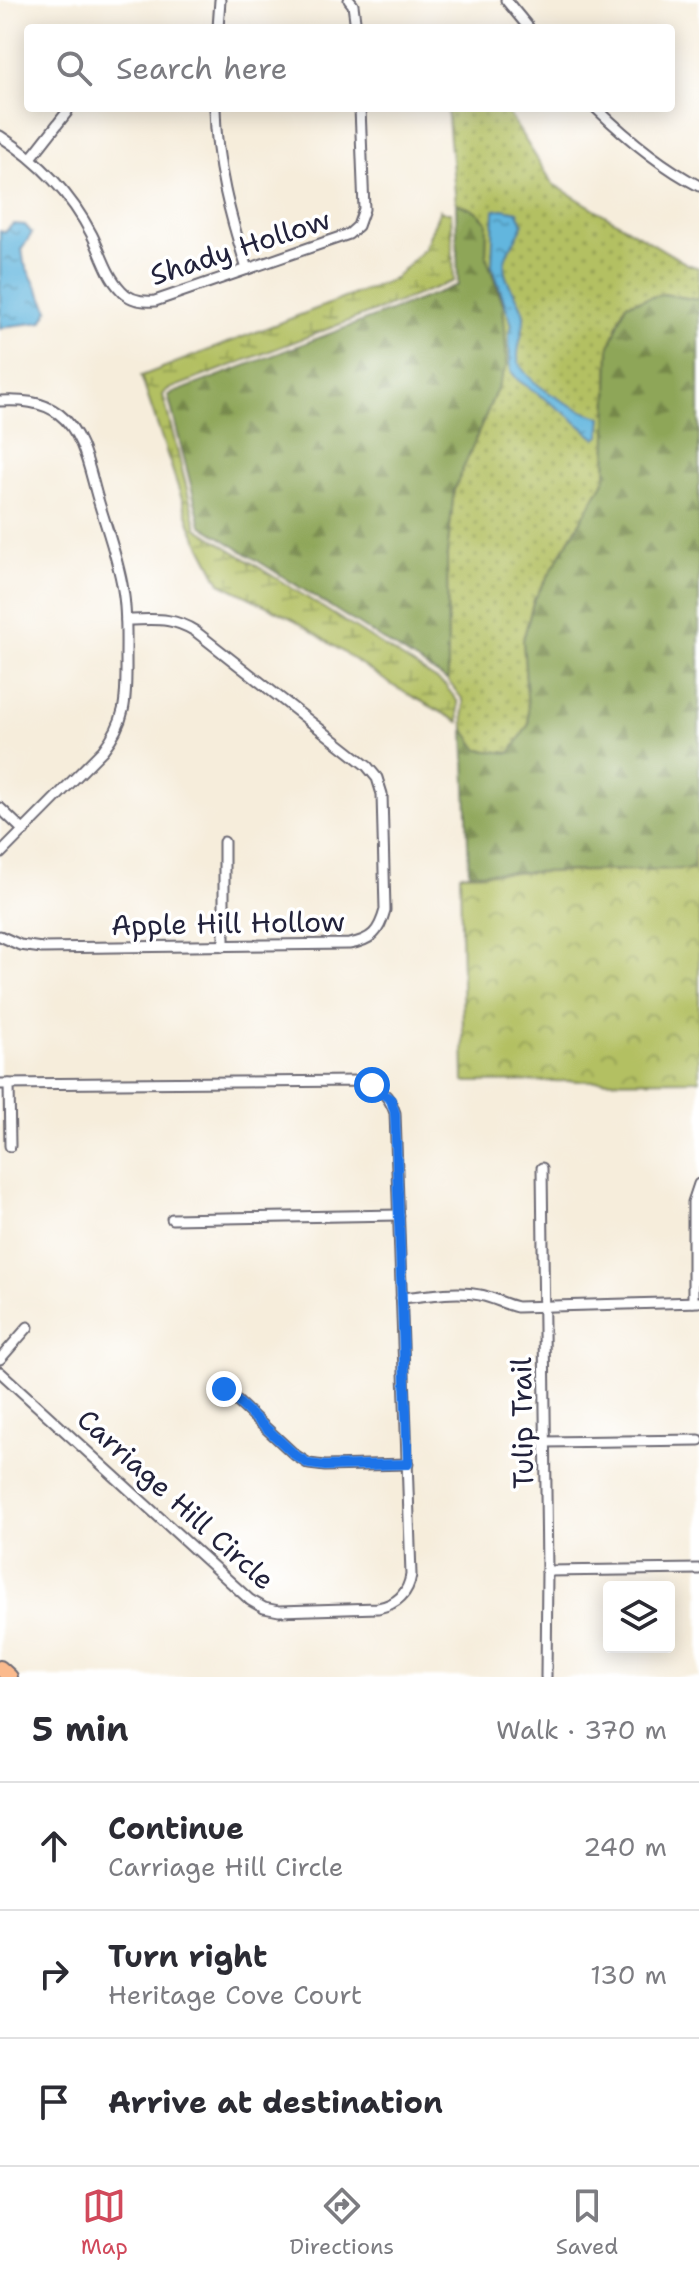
<!DOCTYPE html>
<meta charset="utf-8">
<style>
:root{--surface:#fff;--page:#f7f7f7;--text:#2b2b33;--muted:#7c7c81;--line:#e1e1e2;--accent:#d1495b}
body{margin:0;font-family:"Shantell Sans",sans-serif;background:var(--page);color:var(--text)}
.controls{position:absolute;right:24px;bottom:24px;display:grid;overflow:hidden;border-radius:8px;box-shadow:0 4px 20px #0003}
.controls button{width:72px;height:72px;display:grid;place-items:center;padding:0;border:0;border-bottom:2px solid var(--line);background:var(--surface);color:var(--text);font:40px sans-serif}
.stop{position:absolute;width:24px;height:24px;margin:-18px;border:6px solid #1a73e8;border-radius:50%;background:#fff}
.stop.end{background:#1a73e8;border-color:#fff;box-shadow:0 2px 8px #0008}
.list{margin:0;padding:0;list-style:none}
h2{display:flex;justify-content:space-between;align-items:center;height:104px;margin:0;padding:0 32px;font-size:34px}
h2 small{font-size:26px;font-weight:400;color:var(--muted)}
.list li{display:grid;grid-template-columns:52px 1fr auto;gap:24px;align-items:center;box-sizing:border-box;height:128px;padding:0 32px;border-top:2px solid var(--line)}
.list b{display:block;font-size:30px;white-space:nowrap}
.list p{margin:0;font-size:26px;white-space:nowrap;color:var(--muted)}
.list em{font-size:26px;font-style:normal;color:var(--muted)}
.icon{flex:none;width:44px;height:44px;fill:none;stroke:currentColor;stroke-width:2;stroke-linecap:round;stroke-linejoin:round}
.map{position:relative;flex:none;width:699px;height:1677px;overflow:hidden}
.search{position:absolute;background:var(--surface);box-shadow:0 4px 20px #0003;left:24px;right:24px;top:24px;height:88px;display:flex;align-items:center;gap:20px;box-sizing:border-box;padding:0 28px;border-radius:8px;color:var(--muted);font-size:30px}
.sheet{height:488px;background:var(--surface)}
nav{display:flex;justify-content:space-around;align-items:center;box-sizing:border-box;height:112px;border-top:2px solid var(--line);background:var(--surface);font-size:22px;color:var(--muted)}
nav a{display:grid;justify-items:center;gap:4px}
nav .on{color:var(--accent)}
.map>svg:first-child{display:block}
</style>
<div class="map">
<svg width="699" height="1677" viewBox="0 0 699 1677">
<defs>
<pattern id="grass-dots" width="8" height="8" patternUnits="userSpaceOnUse" patternTransform="scale(2)"><rect width="8" height="8" fill="#b3c062"/><path d="M2 2h.1M6 6h.1" fill="none" stroke="#919c52" stroke-width="1.8" stroke-linecap="round"/></pattern>
<pattern id="forest-firs" width="22" height="20" patternUnits="userSpaceOnUse" patternTransform="scale(2)"><rect width="22" height="20" fill="#8ea658"/><path d="M5 1l3.5 6h-7zM16 11l3.5 6h-7z" fill="#74874a"/></pattern>
<pattern id="wetland-marsh" width="20" height="14" patternUnits="userSpaceOnUse" patternTransform="scale(2)"><rect width="20" height="14" fill="#b3c062"/><path d="M1 5h8M5 5V1M11 12h8M15 12V8" fill="none" stroke="#919c52"/></pattern>
<pattern id="park-crowns" width="20" height="18" patternUnits="userSpaceOnUse" patternTransform="scale(2)"><rect width="20" height="18" fill="#b3c062"/><path d="M2 6a3 3 0 1 1 6 0M12 15a3 3 0 1 1 6 0" fill="none" stroke="#919c52"/></pattern>
<pattern id="water-ripples" width="26" height="14" patternUnits="userSpaceOnUse" patternTransform="scale(2)"><rect width="26" height="14" fill="#62b6de"/><path d="M2 4q2-2 4 0t4 0M15 11q2-2 4 0t4 0" fill="none" stroke="#5094b5"/></pattern>
</defs>
<rect width="100%" height="100%" fill="#fff"/>
<filter id="ink" filterUnits="userSpaceOnUse"><feTurbulence type="fractalNoise" baseFrequency=".0125" numOctaves="2"/><feDisplacementMap in="SourceGraphic" scale="16" xChannelSelector="R" yChannelSelector="G"/><feConvolveMatrix kernelMatrix="1 2 1 2 8 2 1 2 1" color-interpolation-filters="sRGB"/></filter>
<filter id="wash" filterUnits="userSpaceOnUse"><feTurbulence type="fractalNoise" baseFrequency=".006" numOctaves="4" result="noise"/><feDisplacementMap in="SourceGraphic" scale="32" xChannelSelector="R" yChannelSelector="G"/><feGaussianBlur stdDeviation="1.8" result="paint"/><feColorMatrix in="noise" values="0 0 0 0 0 0 0 0 0 0 0 0 0 0 0 0 0 1.4 0 .05"/><feComposite in="paint" operator="in"/></filter>
<g filter="url(#wash)">
<rect width="100%" height="100%" fill="#f6eddb"/>
<path fill="url(#grass-dots)" stroke="#6a714e" stroke-width="2" d="M447 108H505L553 184 687 264 699 268V300L663 294 625 304 609 350 606 478 534 600 523 640 529 724 511 753 478 750 464 729 463 700 448 681 447 555 454 490 507 365 503 304 486 256 487 222 476 211 456 203Z"/>
<g fill="url(#forest-firs)" stroke="#58644a" stroke-width="2">
<path d="M456 203 476 211 487 222 486 256 503 304 507 365 454 490 447 555 448 681 201 525 168 395 458 285Z"/>
<path d="M663 294 699 300V846L694 847 695 869 469 873 464 729 479 750 510 753 529 724 523 640 534 600 606 478 609 349 626 304Z"/>
</g>
<path fill="url(#wetland-marsh)" stroke="#6a714e" stroke-width="2" d="M440 210 441 212H451L454 281 167 390 163 395 197 528 445 685 458 702 459 722 395 687 295 620 220 583 192 529 141 376 394 279 424 249Z"/>
<path fill="url(#park-crowns)" stroke="#6a714e" stroke-width="2" d="M699 846V1080L464 1082 460 874 694 869V847Z"/>
<g fill="url(#water-ripples)" stroke="#426c8c" stroke-width="2">
<path d="M503 209 518 212 523 224C519 236 510 245 506 257 498 280 521 295 524 315 525 330 517 344 518 358 521 382 581 414 602 417L600 436 596 439 568 415 518 380 511 371 510 363 509 334 512 325 492 265 494 210Z"/>
<path d="M13 224 25 225 32 233 22 249 24 263 49 310 42 322 9 326 0 329V231L5 232Z"/>
</g>
</g>
<g filter="url(#ink)">
<g fill="none" stroke-linecap="round" stroke-linejoin="round">
<defs>
<g id="street">
<path d="M349 0 353 5 356 28"/>
<path d="M506 0 529 28"/>
<path d="M218 28 220 0"/>
<path d="M215 108C216 164 230 216 247 269"/>
<path d="M596 108C627 138 660 166 699 186"/>
<path d="M0 136C39 161 71 194 92 235 101 253 107 276 121 290 129 300 143 302 155 301L349 234 358 226 364 209 360 108"/>
<path d="M31 158 67 112"/>
<path d="M0 401C20 400 42 401 59 414 83 432 89 468 97 496 106 527 118 558 123 590 127 612 126 635 126 658 126 696 128 718 103 750L0 854"/>
<path d="M0 808 24 831"/>
<path d="M224 842V946"/>
<path d="M0 936 20 945 42 948 349 944C372 940 379 932 385 910L382 794 377 778 367 766 195 631C171 616 153 620 126 620"/>
<path d="M0 1084 359 1081C378 1086 389 1094 395 1113L411 1575C408 1594 397 1604 378 1608L279 1611 264 1608 250 1600 0 1372"/>
<path d="M9 1084 10 1146"/>
<path d="M542 1168 547 1571 546 1677"/>
<path d="M172 1219 399 1215"/>
<path d="M401 1298C426 1296 455 1290 480 1295 492 1297 504 1304 517 1307L699 1302"/>
<path d="M693 1302V1202L699 1184"/>
<path d="M0 1359 28 1327"/>
<path d="M224 1389 295 1455 309 1464 325 1466 408 1464"/>
<path d="M544 1442 699 1440"/>
<path d="M547 1571 699 1569"/>
</g>
<path id="primary" d="M0 1668 10 1677"/>
</defs>
<use href="#street" stroke="#6c6973" stroke-width="13"/>
<use href="#primary" stroke="#6c6973" stroke-width="18"/>
<use href="#street" stroke="#fff" stroke-width="9"/>
<use href="#primary" stroke="#fbba8d" stroke-width="14"/>
</g>
</g>
<g fill="none" stroke-linecap="round" stroke-linejoin="round" filter="url(#ink)">
<path stroke="#1a73e8" stroke-width="10" d="M224 1389 295 1455 309 1464 325 1466 408 1464 395 1113 391 1100 372 1085"/>
</g>
<g text-anchor="middle" stroke-width="7" stroke-linejoin="round" paint-order="stroke">
<g font-size="28" fill="#22223b" stroke="#fff">
<text transform="translate(240 247) rotate(-18)" y="10">Shady Hollow</text>
<text transform="translate(228 923) rotate(-1)" y="10">Apple Hill Hollow</text>
<text transform="translate(522 1423) rotate(-91)" y="10">Tulip Trail</text>
<text transform="translate(176 1499) rotate(42)" y="10">Carriage Hill Circle</text>
</g>
</g>
</svg>
<div class="controls">
<button><svg class="icon" aria-label="layers" viewBox="0 0 24 24"><path d="M12 4l9 5-9 5-9-5zM3 14l9 5 9-5"/></svg></button>
</div>
<div class="stop" style="left:372px;top:1085px"></div>
<div class="stop end" style="left:224px;top:1389px"></div>
<div class="search"><svg class="icon" aria-label="search" viewBox="0 0 24 24"><circle cx="10" cy="10" r="6"/><path d="M15 15l6 6"/></svg>Search here</div>
</div>
<section class="sheet">
<h2>5 min<small>Walk · 370 m</small></h2>
<ul class="list">
<li><svg class="icon" aria-label="ahead" viewBox="0 0 24 24"><path d="M12 20V5M6 11l6-6 6 6"/></svg><div><b>Continue</b><p>Carriage Hill Circle</p></div><em>240 m</em></li>
<li><svg class="icon" aria-label="right" viewBox="0 0 24 24"><path d="M7 20v-9h11M14 6l5 5-5 5"/></svg><div><b>Turn right</b><p>Heritage Cove Court</p></div><em>130 m</em></li>
<li><svg class="icon" aria-label="arrive" viewBox="0 0 24 24"><path d="M6 21V4h12l-3 4 3 4H6"/></svg><div><b>Arrive at destination</b></div></li>
</ul>
</section>
<nav>
<a class="on"><svg class="icon" aria-label="map" viewBox="0 0 24 24"><path d="M3 6l6-2 6 2 6-2v14l-6 2-6-2-6 2zM9 4v14M15 6v14"/></svg>Map</a>
<a><svg class="icon" aria-label="directions" viewBox="0 0 24 24"><path d="M12 3l9 9-9 9-9-9zM9 14v-3h6M13 9l2 2-2 2"/></svg>Directions</a>
<a><svg class="icon" aria-label="saved" viewBox="0 0 24 24"><path d="M7 4h10v16l-5-4-5 4z"/></svg>Saved</a>
</nav>
